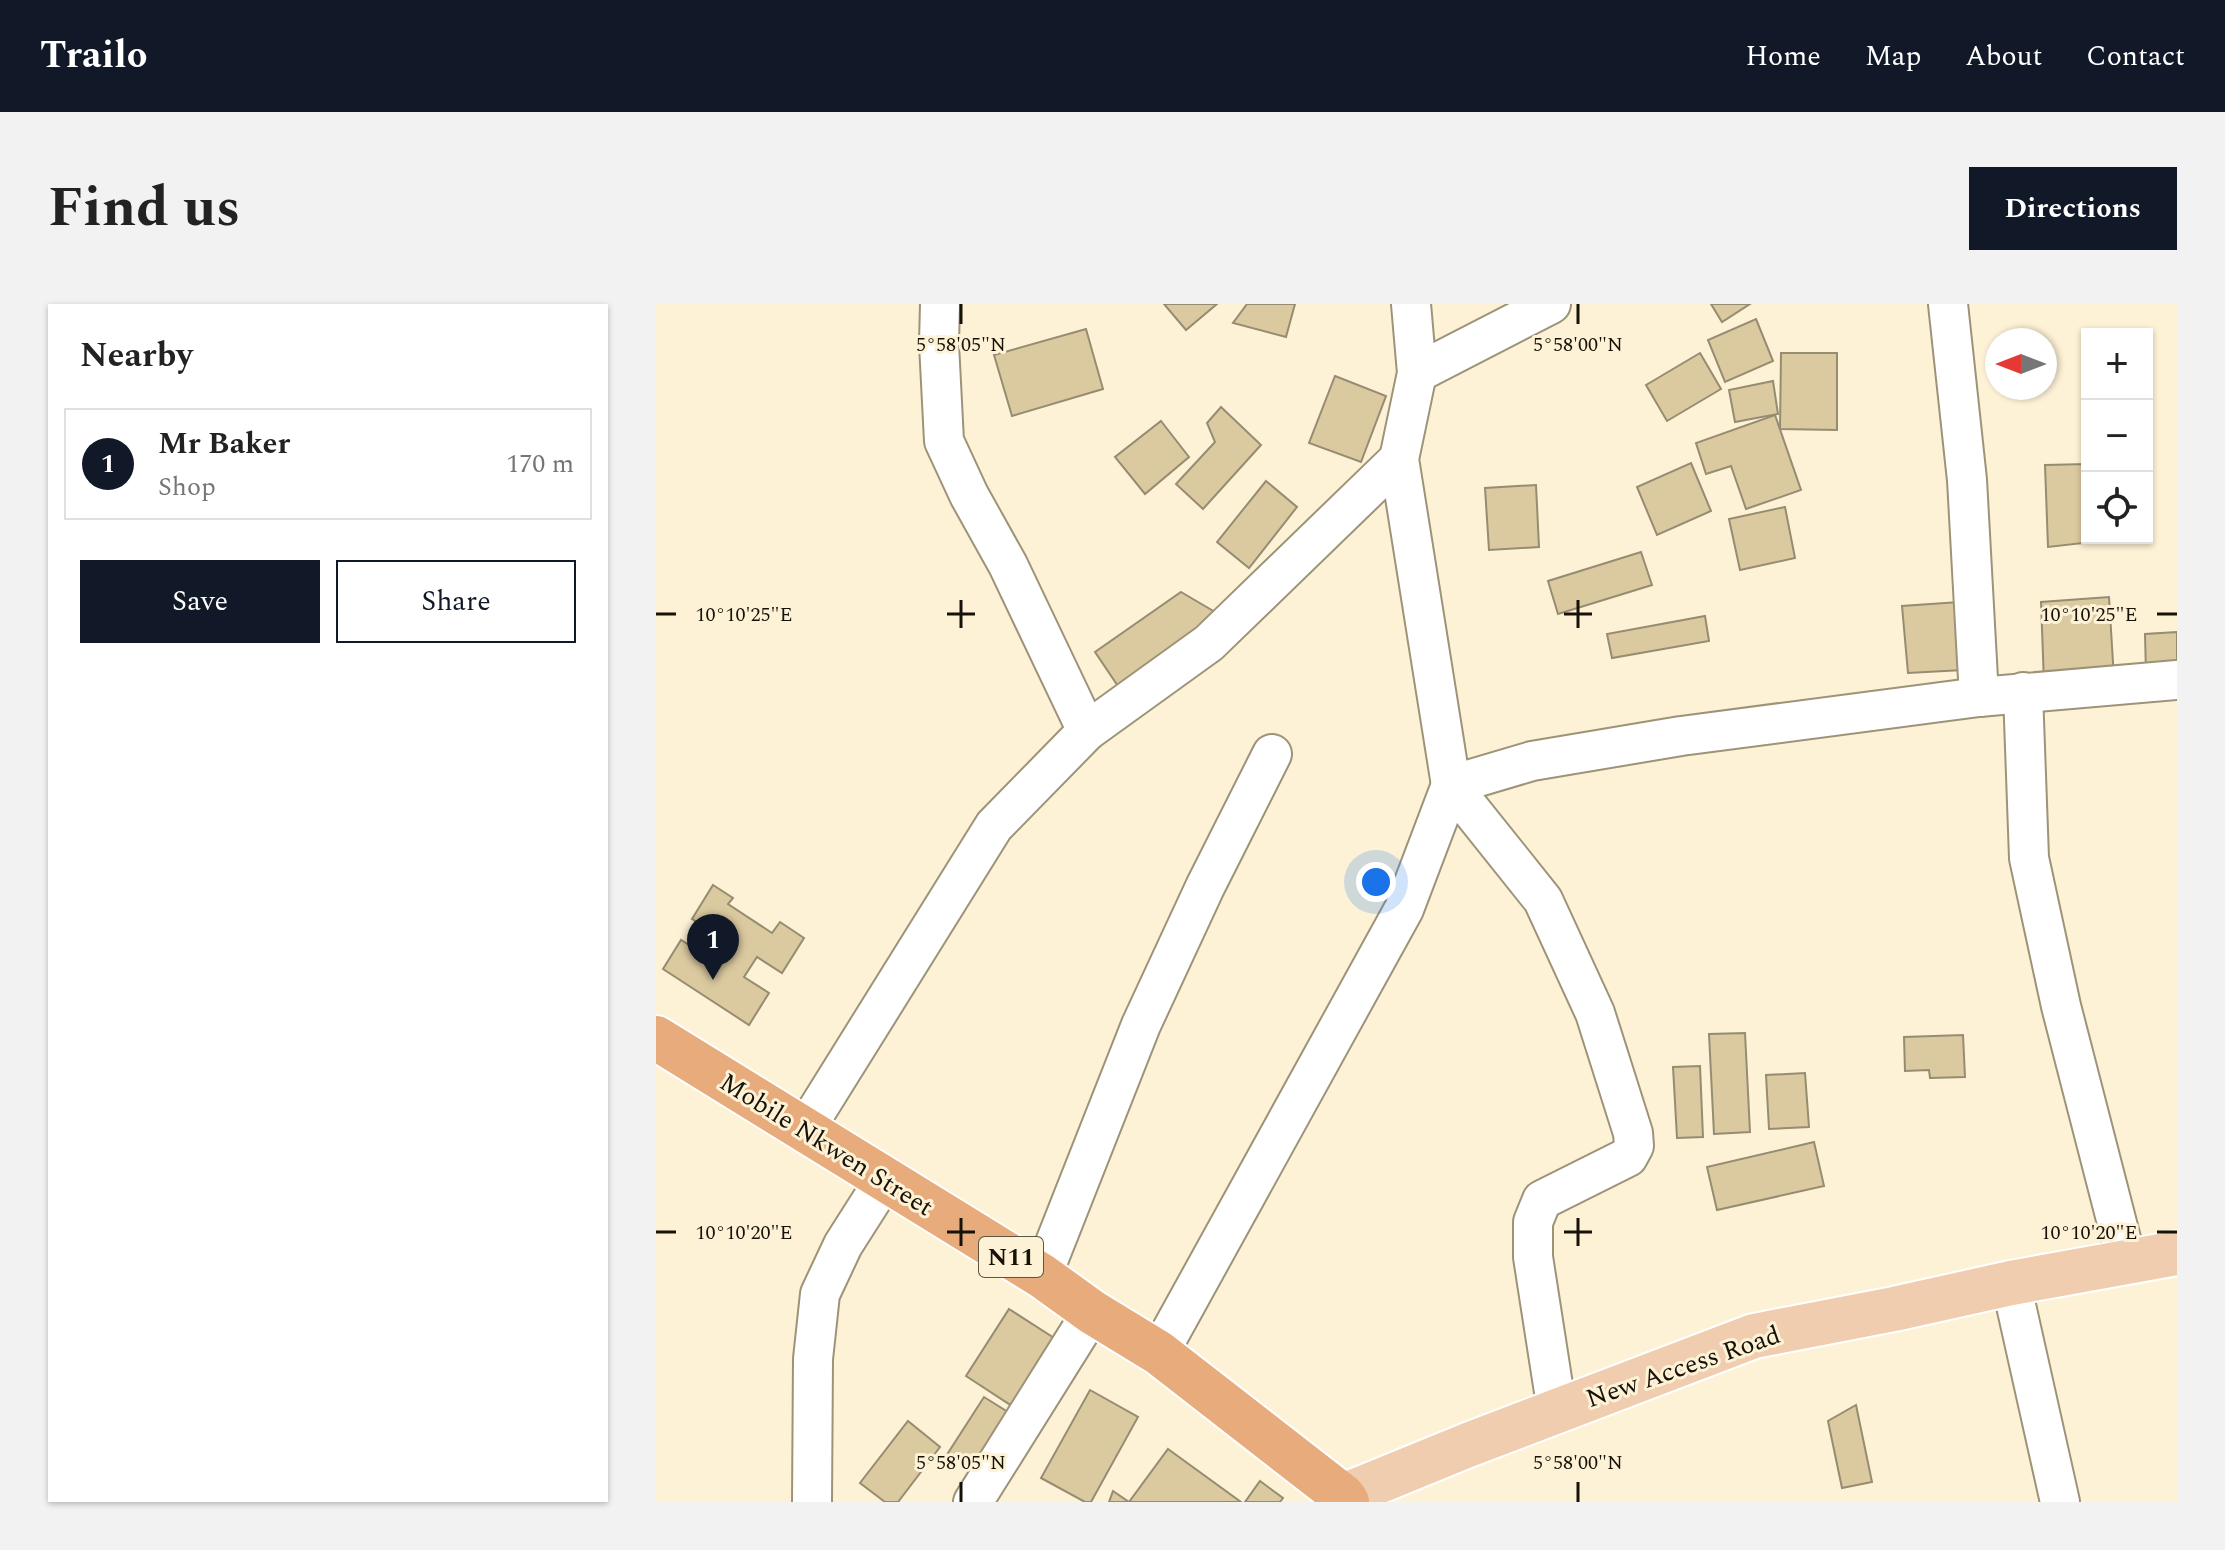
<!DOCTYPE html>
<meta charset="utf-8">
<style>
:root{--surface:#fff;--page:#f2f2f2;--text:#222;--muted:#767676;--line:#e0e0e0;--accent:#111827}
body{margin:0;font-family:Spectral,serif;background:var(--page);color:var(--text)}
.controls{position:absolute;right:24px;top:24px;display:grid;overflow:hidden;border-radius:0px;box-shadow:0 2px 6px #0004}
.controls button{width:72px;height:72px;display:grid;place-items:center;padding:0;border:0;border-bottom:2px solid var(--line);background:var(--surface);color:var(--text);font:40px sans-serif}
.compass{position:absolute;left:1329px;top:24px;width:72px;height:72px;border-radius:50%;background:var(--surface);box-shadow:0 2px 6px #0004;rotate:270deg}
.you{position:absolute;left:720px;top:578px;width:28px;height:28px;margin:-20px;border:6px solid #fff;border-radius:50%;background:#1a73e8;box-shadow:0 0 0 12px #1a73e833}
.badge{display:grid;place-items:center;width:52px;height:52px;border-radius:50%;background:var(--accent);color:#fff;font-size:26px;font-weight:700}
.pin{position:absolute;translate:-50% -66px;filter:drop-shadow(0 2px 4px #0008)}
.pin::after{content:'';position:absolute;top:42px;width:28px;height:24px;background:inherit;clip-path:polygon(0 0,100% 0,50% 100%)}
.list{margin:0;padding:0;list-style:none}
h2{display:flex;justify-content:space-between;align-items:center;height:104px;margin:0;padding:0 32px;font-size:34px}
h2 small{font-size:26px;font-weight:400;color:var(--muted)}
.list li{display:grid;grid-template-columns:52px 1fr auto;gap:24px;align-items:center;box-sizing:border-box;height:112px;margin:0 16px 16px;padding:0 16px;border:2px solid var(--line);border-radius:0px}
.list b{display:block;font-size:30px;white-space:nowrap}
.list p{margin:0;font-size:26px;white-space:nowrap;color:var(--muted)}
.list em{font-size:26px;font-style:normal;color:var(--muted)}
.actions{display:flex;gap:16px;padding:24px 32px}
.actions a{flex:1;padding:18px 0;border:2px solid var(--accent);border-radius:0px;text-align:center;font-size:28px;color:var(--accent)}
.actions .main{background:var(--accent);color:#fff}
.icon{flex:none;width:44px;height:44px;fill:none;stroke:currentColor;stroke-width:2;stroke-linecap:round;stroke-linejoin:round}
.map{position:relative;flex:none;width:1521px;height:1198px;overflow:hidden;border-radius:0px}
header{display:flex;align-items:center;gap:48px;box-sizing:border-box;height:112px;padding:0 40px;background:var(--accent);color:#fff}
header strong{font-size:38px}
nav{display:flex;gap:44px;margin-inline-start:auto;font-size:28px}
.intro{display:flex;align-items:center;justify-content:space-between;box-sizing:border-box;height:192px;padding:0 48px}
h1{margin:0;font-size:56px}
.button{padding:20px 36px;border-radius:0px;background:var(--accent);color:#fff;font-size:28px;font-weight:700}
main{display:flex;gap:48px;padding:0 48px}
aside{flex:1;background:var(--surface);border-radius:0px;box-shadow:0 2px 6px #0004}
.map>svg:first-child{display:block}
</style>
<header>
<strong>Trailo</strong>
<nav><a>Home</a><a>Map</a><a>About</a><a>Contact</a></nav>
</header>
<div class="intro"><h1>Find us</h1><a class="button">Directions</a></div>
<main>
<aside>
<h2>Nearby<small></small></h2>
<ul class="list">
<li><span class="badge">1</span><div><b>Mr Baker</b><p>Shop</p></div><em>170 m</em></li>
</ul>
<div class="actions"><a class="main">Save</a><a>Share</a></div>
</aside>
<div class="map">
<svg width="1521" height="1198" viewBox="0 0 1521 1198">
<rect width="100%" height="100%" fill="#fdf2d6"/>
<g fill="#dbcaa0" stroke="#968c72" stroke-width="2">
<path d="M508 0H561L530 26Z"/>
<path d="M591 0H639L630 33 577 19Z"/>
<path d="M1055 0H1094L1066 18Z"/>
<path d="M1100 15 1117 57 1069 78 1052 36Z"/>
<path d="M430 25 447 85 356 112 338 51Z"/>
<path d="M1044 49 1065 85 1011 117 990 81Z"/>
<path d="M1125 49H1181V126L1124 125Z"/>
<path d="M679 72 730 92 705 158 653 139Z"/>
<path d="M1117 77 1122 110 1079 118 1073 86Z"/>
<path d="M565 103 605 141 547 205 520 180 559 138 551 119Z"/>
<path d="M1119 111 1145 186 1090 205 1075 162 1050 170 1040 139Z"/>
<path d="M505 117 533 153 489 190 459 153Z"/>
<path d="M1035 159 1055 207 1001 231 981 183Z"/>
<path d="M1431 160V234L1454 236 1392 243 1389 161Z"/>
<path d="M610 177 641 203 593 264 561 238Z"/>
<path d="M880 181 883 243 833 246 829 184Z"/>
<path d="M1129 203 1139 254 1084 266 1073 215Z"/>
<path d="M985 248 996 281 902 310 892 277Z"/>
<path d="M525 288 571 315 466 388 439 348Z"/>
<path d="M1453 293 1458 375 1388 379 1385 298Z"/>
<path d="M1303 298 1307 366 1252 369 1246 302Z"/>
<path d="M1049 312 1053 337 956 354 951 330Z"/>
<path d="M1521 328V368L1490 370 1489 330Z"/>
<path d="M57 581 77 594 72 600 116 629 124 618 148 634 126 669 101 653 88 673 113 689 93 721 7 665 25 636 46 649 59 630 36 615Z"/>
<path d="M1089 729 1094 828 1058 830 1053 730Z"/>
<path d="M1307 731 1309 773 1274 774 1273 766 1249 767 1248 733Z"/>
<path d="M1044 762 1047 833 1021 834 1017 763Z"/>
<path d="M1149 769 1153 823 1113 825 1110 771Z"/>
<path d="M1158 838 1168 882 1061 906 1051 863Z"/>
<path d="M353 1005 409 1041 365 1108 310 1072Z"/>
<path d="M434 1086 482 1113 435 1198H429L385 1174Z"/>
<path d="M328 1093 352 1108 315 1164 292 1149Z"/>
<path d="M1200 1101 1216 1178 1186 1184 1172 1117Z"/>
<path d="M252 1117 284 1143 242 1198H229L204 1179Z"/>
<path d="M512 1145 585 1198H473Z"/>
<path d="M604 1177 627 1194 624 1198H589Z"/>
<path d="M457 1187 473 1198H453Z"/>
</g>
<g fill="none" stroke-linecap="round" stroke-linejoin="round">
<defs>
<g id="minor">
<path d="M284 0 283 40 288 137 313 191 352 261 431 427"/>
<path d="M755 0 761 69 743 155 795 481 887 596 939 709 977 829 978 842 972 853 886 896 877 918V953L901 1107"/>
<path d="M1292 0 1311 176 1323 393"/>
<path d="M761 69 895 0"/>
<path d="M1367 388 1373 554 1405 702 1471 958"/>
<path d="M148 827 338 522 431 427 553 339 743 155"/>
<path d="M386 972 485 721 549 583 616 450"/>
<path d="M1355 979 1404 1198"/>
<path d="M503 1049 748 605 795 481 876 457 1025 432 1323 393 1521 376"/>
<path d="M156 1198 157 1055 164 990 187 941 229 875"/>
<path d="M317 1198 436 1008"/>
</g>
<path id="major" d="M687 1192 812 1141 1098 1032 1238 1005 1355 979 1521 949"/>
<path id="highway" d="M0 734 386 972 436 1008 503 1049 687 1192 691 1198"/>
</defs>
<use href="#minor" stroke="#9d9379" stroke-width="42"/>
<use href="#major" stroke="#fff" stroke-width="48"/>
<use href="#highway" stroke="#fff" stroke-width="48"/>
<use href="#minor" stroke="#fff" stroke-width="38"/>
<use href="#major" stroke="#f1cdb0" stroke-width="44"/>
<use href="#highway" stroke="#e7ab7c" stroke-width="44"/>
</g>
<path fill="none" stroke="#161208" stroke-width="3" d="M305 0V20M922 0V20M305 296V324M922 296V324M0 310H20M291 310H319M908 310H936M1501 310H1521M305 914V942M922 914V942M0 928H20M291 928H319M908 928H936M1501 928H1521M305 1178V1198M922 1178V1198"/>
<g text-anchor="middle" stroke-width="6" stroke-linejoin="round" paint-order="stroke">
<rect fill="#fdf2d6" stroke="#5b5546" stroke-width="2" x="323" y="933" width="64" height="40" rx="6"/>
<g font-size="24" font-weight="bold" fill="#161208">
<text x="355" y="961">N11</text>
</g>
<g font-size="26" fill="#161208" stroke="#fdf2d6">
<text transform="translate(171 840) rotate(32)" y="9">Mobile Nkwen Street</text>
<text transform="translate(1027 1062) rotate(-19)" y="9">New Access Road</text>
</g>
</g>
<g font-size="20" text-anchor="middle" fill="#161208" stroke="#fdf2d6" stroke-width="6" stroke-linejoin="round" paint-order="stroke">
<text x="305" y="47">5°58'05"N</text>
<text x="922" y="47">5°58'00"N</text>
<text x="1433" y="317">10°10'25"E</text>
<text x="88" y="317">10°10'25"E</text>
<text x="1433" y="935">10°10'20"E</text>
<text x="88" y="935">10°10'20"E</text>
<text x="305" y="1165">5°58'05"N</text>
<text x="922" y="1165">5°58'00"N</text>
</g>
</svg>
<div class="controls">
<button>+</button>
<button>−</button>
<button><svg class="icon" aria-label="locate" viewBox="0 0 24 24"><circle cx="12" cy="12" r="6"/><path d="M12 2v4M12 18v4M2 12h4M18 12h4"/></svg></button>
</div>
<svg class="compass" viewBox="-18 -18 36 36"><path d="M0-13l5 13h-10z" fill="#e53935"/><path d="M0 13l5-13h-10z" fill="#767676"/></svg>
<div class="you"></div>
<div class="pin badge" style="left:57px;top:676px">1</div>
</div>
</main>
